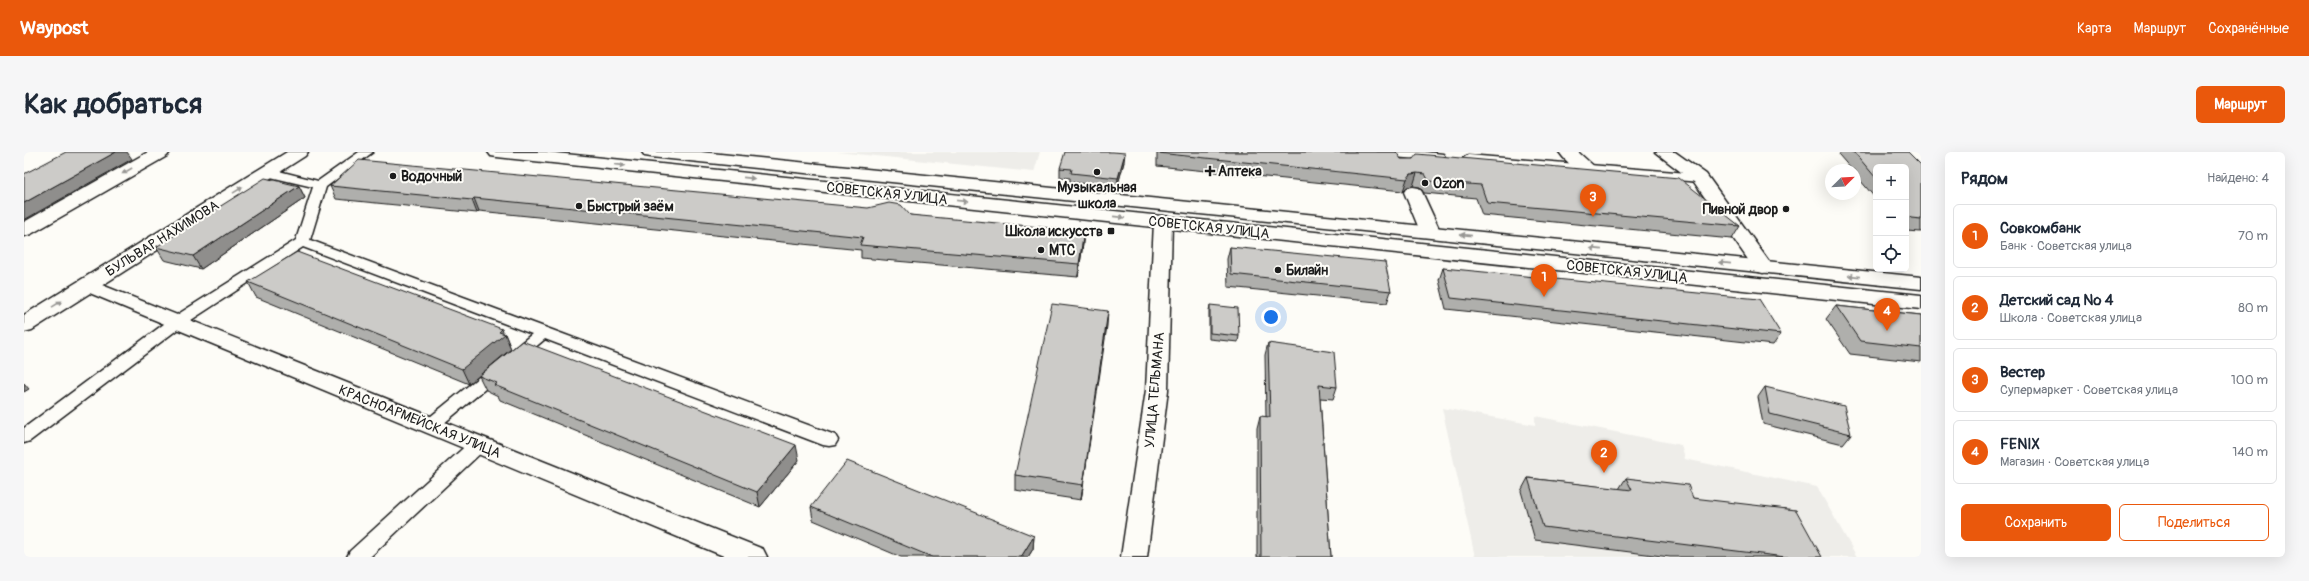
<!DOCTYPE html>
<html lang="ru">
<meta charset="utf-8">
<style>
:root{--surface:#fff;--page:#f6f6f7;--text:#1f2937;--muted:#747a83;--line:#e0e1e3;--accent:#ea580c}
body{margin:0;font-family:Pangolin,sans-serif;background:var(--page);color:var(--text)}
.controls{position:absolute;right:12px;top:12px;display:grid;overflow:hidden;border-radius:6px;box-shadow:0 4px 16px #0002}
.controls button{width:36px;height:36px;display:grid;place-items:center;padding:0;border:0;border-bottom:1px solid var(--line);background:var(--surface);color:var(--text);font:20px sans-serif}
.compass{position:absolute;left:1801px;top:12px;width:36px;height:36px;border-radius:50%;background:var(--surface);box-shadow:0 4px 16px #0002;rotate:66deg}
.you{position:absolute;left:1247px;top:165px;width:14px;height:14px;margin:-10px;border:3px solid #fff;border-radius:50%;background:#1a73e8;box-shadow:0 0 0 6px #1a73e833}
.badge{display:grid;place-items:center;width:26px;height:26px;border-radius:50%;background:var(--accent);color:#fff;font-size:13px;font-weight:700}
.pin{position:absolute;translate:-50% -33px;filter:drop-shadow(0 1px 2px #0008)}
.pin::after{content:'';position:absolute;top:21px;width:14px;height:12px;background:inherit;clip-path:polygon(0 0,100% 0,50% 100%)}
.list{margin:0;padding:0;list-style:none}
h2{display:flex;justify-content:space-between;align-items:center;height:52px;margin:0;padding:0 16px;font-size:17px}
h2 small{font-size:13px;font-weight:400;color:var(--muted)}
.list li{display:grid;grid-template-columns:26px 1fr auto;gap:12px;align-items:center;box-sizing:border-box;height:64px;margin:0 8px 8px;padding:0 8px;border:1px solid var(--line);border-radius:6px}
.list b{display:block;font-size:15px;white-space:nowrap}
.list p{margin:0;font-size:13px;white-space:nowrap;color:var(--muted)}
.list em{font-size:13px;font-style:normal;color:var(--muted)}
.actions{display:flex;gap:8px;padding:12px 16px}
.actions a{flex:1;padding:9px 0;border:1px solid var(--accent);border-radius:6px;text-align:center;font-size:14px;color:var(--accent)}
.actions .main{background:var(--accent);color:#fff}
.icon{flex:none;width:22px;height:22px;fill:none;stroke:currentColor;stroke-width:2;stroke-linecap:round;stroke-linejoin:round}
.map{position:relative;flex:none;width:1897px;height:405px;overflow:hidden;border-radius:6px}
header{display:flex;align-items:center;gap:24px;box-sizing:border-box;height:56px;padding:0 20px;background:var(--accent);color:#fff}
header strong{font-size:19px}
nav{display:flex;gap:22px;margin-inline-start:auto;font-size:14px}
.intro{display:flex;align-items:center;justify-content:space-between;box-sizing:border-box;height:96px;padding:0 24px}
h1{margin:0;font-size:28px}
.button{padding:10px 18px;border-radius:6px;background:var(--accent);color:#fff;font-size:14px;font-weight:700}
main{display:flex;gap:24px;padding:0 24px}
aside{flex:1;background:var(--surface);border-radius:6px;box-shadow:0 4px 16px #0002}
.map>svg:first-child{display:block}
</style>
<header>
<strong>Waypost</strong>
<nav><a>Карта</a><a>Маршрут</a><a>Сохранённые</a></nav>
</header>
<div class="intro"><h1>Как добраться</h1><a class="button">Маршрут</a></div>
<main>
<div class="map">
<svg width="1897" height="405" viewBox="0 0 1897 405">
<rect width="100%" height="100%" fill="#fdfcf7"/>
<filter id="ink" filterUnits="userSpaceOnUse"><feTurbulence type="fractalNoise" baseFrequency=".025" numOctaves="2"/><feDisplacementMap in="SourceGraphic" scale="8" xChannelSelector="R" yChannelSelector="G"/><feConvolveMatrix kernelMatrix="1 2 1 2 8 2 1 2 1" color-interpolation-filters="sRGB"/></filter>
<g filter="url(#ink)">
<g fill="#eeede9">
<path d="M813 0H1016L1010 20Z"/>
<path d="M1418 256 1511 273V264L1657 293 1661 307 1793 335 1833 405H1451Z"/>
</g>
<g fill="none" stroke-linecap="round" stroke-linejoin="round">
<defs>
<g id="service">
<path d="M335 0H349L302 35 286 88 811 283 814 288 811 293 805 294 799 293 521 187 413 277 407 279 401 277 398 273 401 269 508 182 279 95 158 174 6 289 0 291V276L148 166 272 88 289 35 238 23 237 20 238 17 243 16 294 29Z"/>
<path d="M1353 0H1401L1419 2 1421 5 1415 9 1359 4Z"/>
<path d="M1444 3 1676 22 1682 26 1676 30 1440 10 1438 7Z"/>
<path d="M454 287 460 288 463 293 460 298 346 405H323L326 399 448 288Z"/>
</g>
<g id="minor">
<path d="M1535 0H1554L1573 17 1570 21C1557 24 1543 11 1535 0Z"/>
<path d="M1631 0H1651L1682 22 1749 115 1746 119 1739 121 1732 119 1670 30Z"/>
<path d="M1389 35 1395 36 1398 40 1416 79 1413 83 1406 85 1399 83 1396 79 1380 40 1383 36Z"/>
<path d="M1139 64 1146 66 1148 70 1144 238 1123 405H1097L1122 238 1130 70 1132 66Z"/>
<path d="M63 127 739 397 743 405H702L56 137 53 133 56 129Z"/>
</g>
<g id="tertiary">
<path d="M124 0H146L143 4 7 82 0 84V70Z"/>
<path d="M263 0H284L281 4 8 178 0 180V163Z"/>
</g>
<g id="secondary">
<path d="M464 0H522L1897 143V157L473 5 467 4Z"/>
<path d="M618 0H677L1897 125V137L627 5 621 4Z"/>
</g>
</defs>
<use href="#service" stroke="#1c1c1c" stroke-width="3"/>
<use href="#minor" stroke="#1c1c1c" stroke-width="3"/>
<use href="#tertiary" stroke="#1c1c1c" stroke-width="3"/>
<use href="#secondary" stroke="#1c1c1c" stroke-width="3"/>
<use href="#service" fill="#fdfcf7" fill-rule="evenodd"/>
<use href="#minor" fill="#fdfcf7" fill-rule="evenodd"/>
<use href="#tertiary" fill="#fdfcf7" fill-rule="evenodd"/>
<use href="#secondary" fill="#fdfcf7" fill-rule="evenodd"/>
</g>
<g fill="#afafac" stroke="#1c1c1c">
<path d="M1133 0H1368L1377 7 1716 74 1708 87 1458 63 1452 46 1400 41 1396 35 1389 34 1383 35 1379 39 1133 14Z"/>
<path d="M1817 0H1884L1897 13V80L1882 79V15H1852V47L1831 22V18H1828L1815 3Z"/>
<path d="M1100 10 1093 36 1046 30V26L1036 25V16Z"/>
<path d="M275 34 281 46 177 117 140 108 132 95Z"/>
<path d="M306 34 886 63 1059 92 1054 125 837 106V98L455 59 453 61 312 47Z"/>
<path d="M1206 95 1367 139 1363 151 1204 135 1203 107Z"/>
<path d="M1419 116 1757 182 1749 193 1422 157 1415 128Z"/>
<path d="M224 130 479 182H481L487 197 445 232 232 145Z"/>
<path d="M1186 153 1215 184 1214 190 1185 187V159Z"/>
<path d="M1812 154 1897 163V210L1826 202 1802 167Z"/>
<path d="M1084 159 1057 348 991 338V323Z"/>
<path d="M1244 191 1313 235 1309 247 1296 246 1307 405H1233V276L1236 264 1242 265 1241 203Z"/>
<path d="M455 224 775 308 736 355 476 248 474 244 462 238Z"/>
<path d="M1741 235 1827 282 1819 292 1739 272 1734 245Z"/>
<path d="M1504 326 1595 337 1602 326 1669 346 1798 405H1646L1511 388 1497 339Z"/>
<path d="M787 355 1010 384 1009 397 1004 405H877L789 368Z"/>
</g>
<g fill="#8f8e8c" stroke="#1c1c1c">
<path d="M92 0H103L108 7 0 68V51Z"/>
<path d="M1101 1 1100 10 1093 36 1094 26Z"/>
<path d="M1393 21 1389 34 1383 35 1379 39 1383 27 1387 22Z"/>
<path d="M275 34 281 46 177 117 169 104Z"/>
<path d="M450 46 455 59 453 61 448 48Z"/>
<path d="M1060 79 1059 92 1054 125 1055 112Z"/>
<path d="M1084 159 1083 174 1057 348 1059 333Z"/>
<path d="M478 177 480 183 481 182 487 197 445 232 438 217Z"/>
<path d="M0 231 5 237 0 240Z"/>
<path d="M772 293 775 308 736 355 733 340Z"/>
<path d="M1010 384 1009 397 1004 405H997Z"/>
</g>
<g fill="#cccbc8" stroke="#1c1c1c">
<path d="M42 0H92L0 51V22Z"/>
<path d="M1041 0H1089L1101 1 1094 26 1047 21 1048 17 1036 16Z"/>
<path d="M1134 0H1372L1377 7H1389L1393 2 1655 26 1716 74 1463 51 1457 33 1405 29 1401 22 1393 21 1387 22 1383 27 1134 1Z"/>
<path d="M1830 0H1884L1897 13V67L1887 66 1882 61V15H1852V26Z"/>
<path d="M335 8 844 56 865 51 877 53 886 63 1060 79 1055 112 836 93 839 85 450 46 448 48 306 34Z"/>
<path d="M241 26 275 34 169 104 132 95Z"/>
<path d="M1206 95 1361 110 1367 139 1207 122Z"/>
<path d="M273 100 478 177 475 180 481 182 438 217 224 130Z"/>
<path d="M1419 116 1735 147 1757 182 1427 146Z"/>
<path d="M1028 152 1084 159 1059 333 991 323Z"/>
<path d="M1186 153 1214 156 1215 184 1186 181Z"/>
<path d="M1812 154 1897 163V196L1836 189Z"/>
<path d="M498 189 772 293 733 340 470 233 473 231 455 224Z"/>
<path d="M1244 191 1310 200 1313 235 1295 233 1307 405H1237L1236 264 1246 265Z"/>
<path d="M1741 235 1820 254 1827 282 1746 262Z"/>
<path d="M823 309 1010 384 997 405H908L787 355Z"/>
<path d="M1504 326 1608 338 1602 326 1664 333 1669 346 1772 358 1798 405H1761L1519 375Z"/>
</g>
<defs><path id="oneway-solid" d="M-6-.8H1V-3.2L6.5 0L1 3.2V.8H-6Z"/></defs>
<g fill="#989794">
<use href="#oneway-solid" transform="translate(596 13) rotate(6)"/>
<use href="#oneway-solid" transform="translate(103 19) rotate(150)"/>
<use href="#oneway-solid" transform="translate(725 26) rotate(6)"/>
<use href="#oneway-solid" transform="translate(214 38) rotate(-32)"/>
<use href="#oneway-solid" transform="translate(938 49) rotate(6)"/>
<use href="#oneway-solid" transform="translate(1095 65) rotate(6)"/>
<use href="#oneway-solid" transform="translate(1442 83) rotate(-174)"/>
<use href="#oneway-solid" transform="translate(1572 97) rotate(-174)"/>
<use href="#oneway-solid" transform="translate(1701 111) rotate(-174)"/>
<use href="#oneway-solid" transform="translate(1830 124) rotate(-174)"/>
<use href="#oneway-solid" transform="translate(33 152) rotate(-32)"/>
</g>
</g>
<g fill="#1c1c1c" stroke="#fdfcf7" stroke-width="1.5">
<path d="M1184 13h4v4h4v4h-4v4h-4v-4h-4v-4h4z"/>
<circle cx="1073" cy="20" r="4"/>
<circle cx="369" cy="24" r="4"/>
<circle cx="1401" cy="31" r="4"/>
<circle cx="555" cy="54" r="4"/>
<circle cx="1762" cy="57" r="4"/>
<rect x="1083" y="75" width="8" height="8" rx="2"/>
<circle cx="1017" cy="98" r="4"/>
<circle cx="1254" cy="118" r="4"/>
</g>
<g text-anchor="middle" stroke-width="4" stroke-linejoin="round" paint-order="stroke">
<g font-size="14" font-weight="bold" fill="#1c1c1c" stroke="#fdfcf7" text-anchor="start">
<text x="1194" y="24">Аптека</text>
<text x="377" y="29">Водочный</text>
<text x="1409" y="36">Ozon</text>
<text x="1073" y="40" text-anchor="middle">Музыкальная<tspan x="1073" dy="16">школа</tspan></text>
<text x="563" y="59">Быстрый заём</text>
<text x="1754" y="62" text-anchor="end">Пивной двор</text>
<text x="1079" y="84" text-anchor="end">Школа искусств</text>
<text x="1025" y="103">МТС</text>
<text x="1262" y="123">Билайн</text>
</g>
<g font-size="14" fill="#1c1c1c" stroke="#fdfcf7">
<text transform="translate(863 41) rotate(6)" y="5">СОВЕТСКАЯ УЛИЦА</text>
<text transform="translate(1185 75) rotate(6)" y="5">СОВЕТСКАЯ УЛИЦА</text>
<text transform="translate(138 86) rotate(-32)" y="5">БУЛЬВАР НАХИМОВА</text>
<text transform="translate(1603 119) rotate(6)" y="5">СОВЕТСКАЯ УЛИЦА</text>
<text transform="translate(1130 238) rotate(-85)" y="5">УЛИЦА ТЕЛЬМАНА</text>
<text transform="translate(396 269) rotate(22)" y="5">КРАСНОАРМЕЙСКАЯ УЛИЦА</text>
</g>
</g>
</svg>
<div class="controls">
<button>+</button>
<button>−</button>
<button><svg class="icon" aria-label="locate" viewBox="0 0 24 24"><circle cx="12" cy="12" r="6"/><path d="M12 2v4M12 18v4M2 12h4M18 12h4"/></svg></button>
</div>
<svg class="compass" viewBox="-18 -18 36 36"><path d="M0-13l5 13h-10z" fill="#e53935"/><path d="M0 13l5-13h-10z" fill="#747a83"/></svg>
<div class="you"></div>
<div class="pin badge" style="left:1520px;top:145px">1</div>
<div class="pin badge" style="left:1580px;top:321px">2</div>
<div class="pin badge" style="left:1569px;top:65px">3</div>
<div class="pin badge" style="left:1863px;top:179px">4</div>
</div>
<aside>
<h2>Рядом<small>Найдено: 4</small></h2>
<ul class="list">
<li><span class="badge">1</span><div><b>Совкомбанк</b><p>Банк · Советская улица</p></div><em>70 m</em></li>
<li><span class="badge">2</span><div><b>Детский сад № 4</b><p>Школа · Советская улица</p></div><em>80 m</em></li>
<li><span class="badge">3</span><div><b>Вестер</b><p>Супермаркет · Советская улица</p></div><em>100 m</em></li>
<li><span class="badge">4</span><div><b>FENIX</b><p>Магазин · Советская улица</p></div><em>140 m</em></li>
</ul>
<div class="actions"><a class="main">Сохранить</a><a>Поделиться</a></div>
</aside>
</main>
